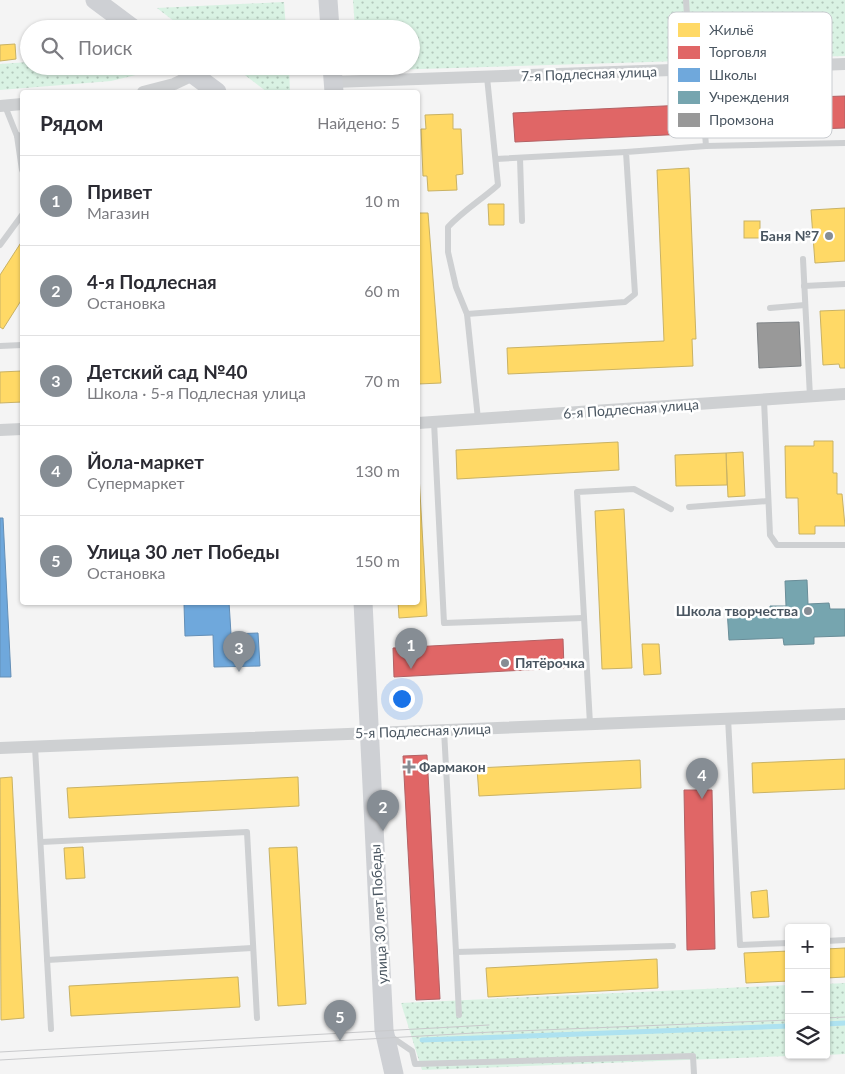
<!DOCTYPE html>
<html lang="ru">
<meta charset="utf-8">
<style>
:root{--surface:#fff;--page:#f2f2f3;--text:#2b2b33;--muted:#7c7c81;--line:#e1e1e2;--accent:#868d94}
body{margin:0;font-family:Lato,sans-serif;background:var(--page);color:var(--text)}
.controls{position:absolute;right:15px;bottom:15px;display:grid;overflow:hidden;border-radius:5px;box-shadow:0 1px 4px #0004}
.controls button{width:45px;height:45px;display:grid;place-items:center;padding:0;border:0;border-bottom:1px solid var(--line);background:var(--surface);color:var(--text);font:25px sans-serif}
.you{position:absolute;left:401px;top:698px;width:18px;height:18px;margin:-12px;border:4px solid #fff;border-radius:50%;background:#1a73e8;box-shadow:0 0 0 8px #1a73e833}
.badge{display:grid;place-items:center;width:32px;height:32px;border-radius:50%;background:var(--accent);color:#fff;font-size:16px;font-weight:700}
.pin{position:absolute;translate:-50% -41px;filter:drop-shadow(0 1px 2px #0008)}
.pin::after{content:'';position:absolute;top:26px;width:18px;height:15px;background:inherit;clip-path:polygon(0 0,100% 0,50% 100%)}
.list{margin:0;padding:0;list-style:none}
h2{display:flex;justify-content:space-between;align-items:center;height:65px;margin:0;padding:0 20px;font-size:21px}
h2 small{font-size:16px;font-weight:400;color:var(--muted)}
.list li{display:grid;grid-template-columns:32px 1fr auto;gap:15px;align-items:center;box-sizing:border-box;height:90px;padding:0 20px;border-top:1px solid var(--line)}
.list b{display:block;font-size:19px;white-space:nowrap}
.list p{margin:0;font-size:16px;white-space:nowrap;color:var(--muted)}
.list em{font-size:16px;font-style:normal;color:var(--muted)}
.icon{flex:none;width:28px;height:28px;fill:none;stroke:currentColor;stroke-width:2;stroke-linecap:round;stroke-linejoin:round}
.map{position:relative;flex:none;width:845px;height:1074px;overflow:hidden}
.search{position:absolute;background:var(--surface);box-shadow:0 1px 4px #0004;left:20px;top:20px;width:400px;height:55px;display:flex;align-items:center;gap:12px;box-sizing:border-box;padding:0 18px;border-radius:28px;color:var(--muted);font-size:19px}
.panel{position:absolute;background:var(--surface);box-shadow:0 1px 4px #0004;left:20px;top:90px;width:400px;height:515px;border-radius:5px}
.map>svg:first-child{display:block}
</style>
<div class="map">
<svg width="845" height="1074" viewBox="0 0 845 1074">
<defs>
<pattern id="grass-dots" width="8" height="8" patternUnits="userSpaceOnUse" patternTransform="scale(1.25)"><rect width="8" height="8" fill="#d9f2e3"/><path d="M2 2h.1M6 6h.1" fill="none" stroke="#b2c7bb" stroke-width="1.8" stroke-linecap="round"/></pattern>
</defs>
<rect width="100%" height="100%" fill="#f4f4f4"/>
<g fill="url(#grass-dots)">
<path d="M353 0H845V56L357 71V66H411V29H355Z"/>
<path d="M284 2 286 29H184L157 8Z"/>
<path d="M29 62V66H133L144 73 111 81 0 90V64Z"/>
<path d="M233 66H289L290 92H267Z"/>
<path d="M845 983V1054L826 1055V984Z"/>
<path d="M789 985V1055H818L422 1070 401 1003Z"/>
</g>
<g fill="#ffd966" stroke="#c9b264">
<path d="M15 44 16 59 0 61V45Z"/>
<path d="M453 114V129H461L463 174 456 175 457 190 428 191 427 176H423L421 129H426L425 115Z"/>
<path d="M689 168 696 339H692L693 366 508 374 507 348 664 341 657 170Z"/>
<path d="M488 204H504V225H489Z"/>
<path d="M845 208V261L815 263 811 210Z"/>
<path d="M418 213H428L441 383 418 384Z"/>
<rect x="744" y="221" width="16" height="17"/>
<path d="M22 241V299L3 329 0 327V275Z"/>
<path d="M845 310V368H840L839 364 823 365 820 311Z"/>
<path d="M22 371V402L0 403V372Z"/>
<path d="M814 441H833V473H837V494H842L845 526H815V534H799L798 498H786L785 446H814Z"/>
<path d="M618 442 619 470 457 479 456 450Z"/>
<path d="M743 452 745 496 728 497 726 453Z"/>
<path d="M726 453 727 485 676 486 675 455Z"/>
<path d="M418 457 427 616 399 618 398 602H418Z"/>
<path d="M624 509 632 668 602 669 595 511Z"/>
<path d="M642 644H659L661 674 644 675Z"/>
<path d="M845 759V789L753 793 752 763Z"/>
<path d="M640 760 641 788 479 796 477 768Z"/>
<path d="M12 777 24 1018 1 1020 0 778Z"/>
<path d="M298 777 299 806 69 818 67 788Z"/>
<path d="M83 847 85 878 66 879 64 848Z"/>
<path d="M297 847 306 1004 278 1006 269 848Z"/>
<path d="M767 890 769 917 753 918 751 892Z"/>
<path d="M845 948V977L826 978V949Z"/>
<path d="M789 951V981L746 983 744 953Z"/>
<path d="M657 959 658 988 488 997 486 968Z"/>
<path d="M238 977 240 1007 71 1016 69 986Z"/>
</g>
<g fill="#e06666" stroke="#b36164">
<path d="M845 96V128L721 132 720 100Z"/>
<path d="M685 105 687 134 515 142 513 113Z"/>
<path d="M563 639 564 668 394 677 393 648Z"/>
<path d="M427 755 440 999 416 1000 403 756Z"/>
<path d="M684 790H712L715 949 687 950Z"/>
</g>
<g fill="#6fa8dc" stroke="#648fb7">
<path d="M0 518H3L11 677H0Z"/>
<path d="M229 602 231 634 258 633 260 666 214 667 213 635 185 636 184 604Z"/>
</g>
<path fill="#76a5af" stroke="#698d98" d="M807 580 808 604 829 603 830 609H845V636L814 637V644L784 645 783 638 729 640 727 609 745 608V614L770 613V606H786L785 581Z"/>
<path fill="#999" stroke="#818588" d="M799 322 801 366 759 368 757 323Z"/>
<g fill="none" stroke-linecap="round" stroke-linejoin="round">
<g stroke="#aee2f0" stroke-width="5">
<path d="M826 1024 845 1023"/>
<path d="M422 1040 789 1026"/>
</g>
<g stroke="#ced0d2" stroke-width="6">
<path d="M686 0 689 46 700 70 706 146"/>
<path d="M5 106 17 136 22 135"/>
<path d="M17 136 22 170"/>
<path d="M520 158 522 221"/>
<path d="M496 159 626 152"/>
<path d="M0 245 22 215"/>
<path d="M803 259 810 397"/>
<path d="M804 286 845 284"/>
<path d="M770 308 805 305"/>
<path d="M467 314 625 302 635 294 626 152 706 146 845 143"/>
<path d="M0 346 22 345"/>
<path d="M764 400 770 535 777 545H845"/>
<path d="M478 419 467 314 456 287 448 252V227C463 211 481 200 498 185L487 77"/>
<path d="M434 422 444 623 583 618"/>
<path d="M689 507 768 501"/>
<path d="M728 718 740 945 789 943"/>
<path d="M590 724 577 492 634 489 671 509"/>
<path d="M444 730 456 952 673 946"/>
<path d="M35 747 51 1029"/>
<path d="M41 842 247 832 257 1018"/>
<path d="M826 941 845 940"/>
<path d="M456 952 459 1015"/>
<path d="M47 960 252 948"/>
<path d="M390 1036 412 1051 415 1064 693 1056 694 1074"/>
</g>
<g stroke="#ced0d2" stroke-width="12">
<path d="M333 82 845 64"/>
<path d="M143 92 174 84 193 75"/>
<path d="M0 106 22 104"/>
<path d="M418 423 845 394"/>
<path d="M0 430 22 429"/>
<path d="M0 748 845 714"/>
</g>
<g stroke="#ced0d4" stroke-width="19">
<path d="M95 0 134 29"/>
<path d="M328 0 330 29"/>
<path d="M182 66 217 92"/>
<path d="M332 66 334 92"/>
<path d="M363 602 384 1030 394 1074"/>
</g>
<g stroke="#c9cacc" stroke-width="1">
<path d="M826 1018 845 1017"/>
<path d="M0 1052 489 1025"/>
<path d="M0 1060 492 1032 789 1020"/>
</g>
</g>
<g fill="#868d94" stroke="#fff" stroke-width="2">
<circle cx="829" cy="236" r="5"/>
<circle cx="808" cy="611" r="5"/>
<circle cx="505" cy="663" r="5"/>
<path d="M406.5 759.5h5v5h5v5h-5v5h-5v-5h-5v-5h5z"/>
</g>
<g text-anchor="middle" stroke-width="5" stroke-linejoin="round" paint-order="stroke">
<g font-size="14" fill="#4a5661" stroke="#fff">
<text transform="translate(589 74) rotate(-2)" y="5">7-я Подлесная улица</text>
<text transform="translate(631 409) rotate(-4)" y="5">6-я Подлесная улица</text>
<text transform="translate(423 731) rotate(-2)" y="5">5-я Подлесная улица</text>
<text transform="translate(379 914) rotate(-93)" y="5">улица 30 лет Победы</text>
</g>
<g font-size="14" font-weight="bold" fill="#4a5661" stroke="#fff" text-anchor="end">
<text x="819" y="241">Баня №7</text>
<text x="798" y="616">Школа творчества</text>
<text x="515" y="668" text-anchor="start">Пятёрочка</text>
<text x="419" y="772" text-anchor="start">Фармакон</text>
</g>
</g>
<rect x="668" y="12" width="164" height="126" rx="8" fill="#fff" stroke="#c9ccd0" stroke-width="1"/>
<rect x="678" y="23" width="22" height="14" fill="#ffd966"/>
<rect x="678" y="46" width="22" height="13" fill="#e06666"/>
<rect x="678" y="68" width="22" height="14" fill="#6fa8dc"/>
<rect x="678" y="91" width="22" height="13" fill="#76a5af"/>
<rect x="678" y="113" width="22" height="14" fill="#999"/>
<g font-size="14" fill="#4a5661">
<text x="709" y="35">Жильё</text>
<text x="709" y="57">Торговля</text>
<text x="709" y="80">Школы</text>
<text x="709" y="102">Учреждения</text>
<text x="709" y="125">Промзона</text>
</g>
</svg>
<div class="controls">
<button>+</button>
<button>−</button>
<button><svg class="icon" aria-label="layers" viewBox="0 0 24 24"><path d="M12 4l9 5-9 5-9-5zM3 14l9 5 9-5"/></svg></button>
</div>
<div class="you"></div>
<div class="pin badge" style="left:411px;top:669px">1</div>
<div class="pin badge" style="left:383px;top:831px">2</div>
<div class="pin badge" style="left:239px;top:672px">3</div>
<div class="pin badge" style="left:702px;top:799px">4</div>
<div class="pin badge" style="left:340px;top:1041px">5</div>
<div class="search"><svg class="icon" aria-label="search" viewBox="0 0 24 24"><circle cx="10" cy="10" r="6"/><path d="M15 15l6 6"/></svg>Поиск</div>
<section class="panel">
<h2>Рядом<small>Найдено: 5</small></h2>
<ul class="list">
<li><span class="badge">1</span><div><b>Привет</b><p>Магазин</p></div><em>10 m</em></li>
<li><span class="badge">2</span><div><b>4-я Подлесная</b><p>Остановка</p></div><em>60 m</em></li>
<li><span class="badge">3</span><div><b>Детский сад №40</b><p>Школа · 5-я Подлесная улица</p></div><em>70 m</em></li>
<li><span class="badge">4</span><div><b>Йола-маркет</b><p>Супермаркет</p></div><em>130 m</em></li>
<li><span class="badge">5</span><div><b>Улица 30 лет Победы</b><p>Остановка</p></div><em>150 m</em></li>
</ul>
</section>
</div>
